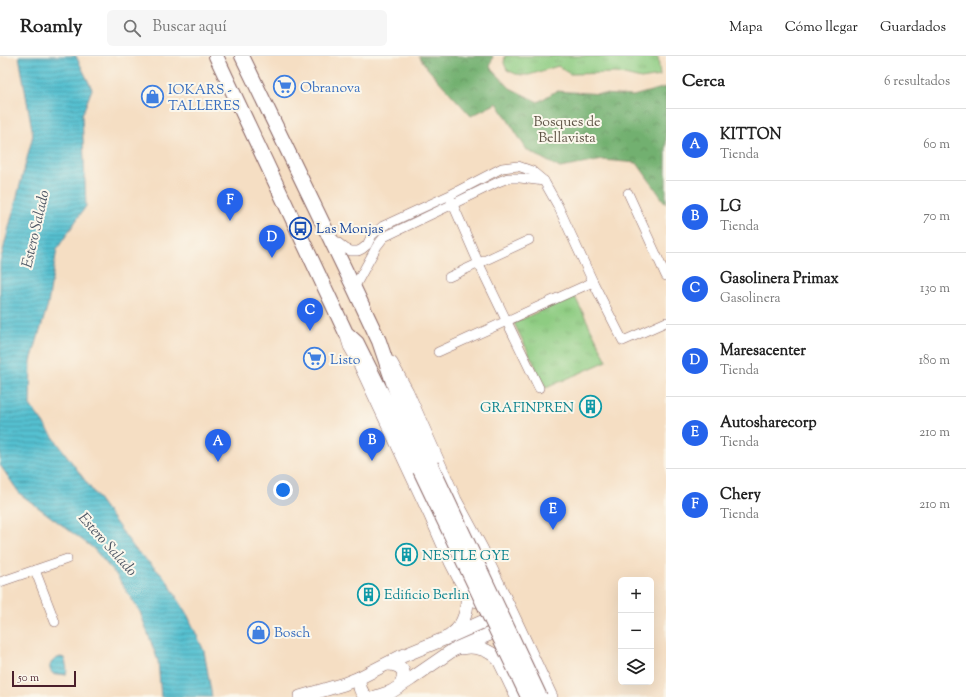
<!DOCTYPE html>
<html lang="es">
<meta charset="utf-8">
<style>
:root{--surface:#fff;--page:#f6f6f6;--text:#222;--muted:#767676;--line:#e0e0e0;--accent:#2563eb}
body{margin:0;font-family:"Sorts Mill Goudy",serif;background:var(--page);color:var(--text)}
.controls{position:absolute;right:12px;bottom:12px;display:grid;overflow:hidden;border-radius:6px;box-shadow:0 4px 16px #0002}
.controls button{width:36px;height:36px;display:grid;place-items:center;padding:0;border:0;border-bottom:1px solid var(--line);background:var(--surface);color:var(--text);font:20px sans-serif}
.scale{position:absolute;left:12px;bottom:10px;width:64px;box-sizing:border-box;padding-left:4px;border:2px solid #4a1f2b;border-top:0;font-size:11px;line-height:14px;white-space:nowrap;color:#4a1f2b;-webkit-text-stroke:3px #fbf7ec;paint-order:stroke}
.you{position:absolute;left:283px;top:434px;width:14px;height:14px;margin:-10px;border:3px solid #fff;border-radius:50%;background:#1a73e8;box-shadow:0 0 0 6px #1a73e833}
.badge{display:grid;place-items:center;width:26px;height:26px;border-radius:50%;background:var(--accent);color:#fff;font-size:13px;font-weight:700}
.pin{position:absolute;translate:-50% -33px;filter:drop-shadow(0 1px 2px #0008)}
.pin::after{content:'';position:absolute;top:21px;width:14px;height:12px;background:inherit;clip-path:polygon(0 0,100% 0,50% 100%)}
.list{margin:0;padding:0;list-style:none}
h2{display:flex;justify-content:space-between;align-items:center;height:52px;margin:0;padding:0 16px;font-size:17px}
h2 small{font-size:13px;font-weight:400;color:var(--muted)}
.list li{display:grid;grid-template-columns:26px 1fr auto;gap:12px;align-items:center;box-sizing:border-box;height:72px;padding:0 16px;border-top:1px solid var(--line)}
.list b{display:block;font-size:15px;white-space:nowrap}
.list p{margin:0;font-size:13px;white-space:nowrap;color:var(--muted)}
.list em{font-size:13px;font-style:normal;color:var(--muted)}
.icon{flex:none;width:22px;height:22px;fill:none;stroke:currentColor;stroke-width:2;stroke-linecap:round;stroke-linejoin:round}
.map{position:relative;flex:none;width:666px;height:641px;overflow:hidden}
header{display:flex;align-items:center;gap:24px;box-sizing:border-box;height:56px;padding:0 20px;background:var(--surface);border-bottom:1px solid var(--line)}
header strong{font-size:19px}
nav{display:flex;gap:22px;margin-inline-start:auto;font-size:14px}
.search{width:280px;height:36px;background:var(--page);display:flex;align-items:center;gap:10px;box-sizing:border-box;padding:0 14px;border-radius:6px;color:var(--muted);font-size:15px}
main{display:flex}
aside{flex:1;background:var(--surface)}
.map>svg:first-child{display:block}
</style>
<header>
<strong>Roamly</strong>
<div class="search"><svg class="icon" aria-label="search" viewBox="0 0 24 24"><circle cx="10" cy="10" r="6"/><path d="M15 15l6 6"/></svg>Buscar aquí</div>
<nav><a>Mapa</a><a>Cómo llegar</a><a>Guardados</a></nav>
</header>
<main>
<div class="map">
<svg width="666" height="641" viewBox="0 0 666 641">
<defs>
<pattern id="grass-tufts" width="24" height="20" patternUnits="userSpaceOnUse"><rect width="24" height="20" fill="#8ecc82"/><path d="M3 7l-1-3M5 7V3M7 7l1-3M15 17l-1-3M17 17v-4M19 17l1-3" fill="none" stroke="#7caf70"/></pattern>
<pattern id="forest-crowns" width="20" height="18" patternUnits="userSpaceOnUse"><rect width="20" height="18" fill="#72b070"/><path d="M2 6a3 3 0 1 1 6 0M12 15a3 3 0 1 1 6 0" fill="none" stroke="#608f5c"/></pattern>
<pattern id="water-rules" width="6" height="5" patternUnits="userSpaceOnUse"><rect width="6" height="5" fill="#55c0d0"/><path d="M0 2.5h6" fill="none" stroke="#489ba9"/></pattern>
</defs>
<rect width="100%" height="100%" fill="#fbf7ec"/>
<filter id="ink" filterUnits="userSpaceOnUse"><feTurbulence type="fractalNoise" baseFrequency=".025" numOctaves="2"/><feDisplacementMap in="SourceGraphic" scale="8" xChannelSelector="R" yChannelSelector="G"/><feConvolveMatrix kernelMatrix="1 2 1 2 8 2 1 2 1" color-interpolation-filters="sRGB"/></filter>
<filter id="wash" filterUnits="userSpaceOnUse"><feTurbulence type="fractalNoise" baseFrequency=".012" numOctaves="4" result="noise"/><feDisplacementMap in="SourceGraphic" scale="16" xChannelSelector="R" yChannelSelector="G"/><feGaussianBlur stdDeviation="0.9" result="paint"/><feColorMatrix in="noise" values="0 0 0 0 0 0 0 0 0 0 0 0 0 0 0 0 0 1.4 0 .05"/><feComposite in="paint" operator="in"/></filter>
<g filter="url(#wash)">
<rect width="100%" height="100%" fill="#f5dec3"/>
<g fill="url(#grass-tufts)" stroke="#6c7656">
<path d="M505 0H649L658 1 660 20 641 23 616 17 570 18 565 15 558 10 529 19H523L516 18 507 14 504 7Z"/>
<path d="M574 239 607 305 546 332 514 267Z"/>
</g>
<path fill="url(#forest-crowns)" stroke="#5e684e" d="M419 0H493L490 11 510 32 538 46 556 35 633 40 666 31V148L637 107 603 104 560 112 527 94 497 47 471 60 428 13Z"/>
<g fill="url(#water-rules)" stroke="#50707e">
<path d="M19 0H76L92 33 82 59 86 150 57 193 48 248 31 305 30 349 135 493 166 523 188 560 204 595 212 641H161L158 605 140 556 117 520 93 492 20 438 0 409V206L33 79Z"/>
<path d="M61 601 64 602C66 608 68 613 66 619L59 618 55 619C45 613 51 603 61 601Z"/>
</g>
</g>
<g filter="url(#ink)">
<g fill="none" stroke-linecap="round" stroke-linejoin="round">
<defs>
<g id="street">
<path d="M628 137 666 220"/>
<path d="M451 144 479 208 539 332"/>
<path d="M332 182 346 193 351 195H358L362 193 367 189 372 179 383 170 450 139 502 112 518 110 532 115 544 125 558 150 593 226 623 285 666 266"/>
<path d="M449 221 529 184"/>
<path d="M354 232 377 190 384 181 453 148 498 126 508 122H520L544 125"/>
<path d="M438 296 593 226"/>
<path d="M35 514 55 566"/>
<path d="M0 526 67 503"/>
</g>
<g id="secondary">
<path d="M346 277 350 290 358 304 430 458 451 506 467 537 471 543 481 546H486L490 544"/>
<path d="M391 307 407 336 455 444 481 492 551 641"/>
<path d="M452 578C465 569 468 551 467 537"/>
<path d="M462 592C476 589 490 594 499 604L517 641"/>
<path d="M388 608C404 609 407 617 400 630"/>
<path d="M359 622C359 630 360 637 367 641"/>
<path d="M300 641 344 628 359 622 400 601 444 583 500 558"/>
<path d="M376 641 391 636 411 623 453 594 506 571"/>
</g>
<g id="primary">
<path d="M216 0 346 277 357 287 420 414"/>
<path d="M242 0 354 232 379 285 398 341 431 409"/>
</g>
</defs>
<use href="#street" stroke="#866260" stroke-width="10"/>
<use href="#secondary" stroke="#866260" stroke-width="14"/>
<use href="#primary" stroke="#866260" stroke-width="16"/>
<use href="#street" stroke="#fff" stroke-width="9"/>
<use href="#secondary" stroke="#fff" stroke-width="13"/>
<use href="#primary" stroke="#fff" stroke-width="14"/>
<defs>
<g id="primary-bridge">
<path d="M431 409 540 641"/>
<path d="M420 414 528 641"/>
</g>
</defs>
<use href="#primary-bridge" stroke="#866260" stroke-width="16" stroke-linecap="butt"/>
<use href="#primary-bridge" stroke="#fff" stroke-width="14"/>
</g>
</g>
<defs>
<symbol id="supermarket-ring" viewBox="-11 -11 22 22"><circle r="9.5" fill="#fbf7ec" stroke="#3f7fe0" stroke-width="1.5"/><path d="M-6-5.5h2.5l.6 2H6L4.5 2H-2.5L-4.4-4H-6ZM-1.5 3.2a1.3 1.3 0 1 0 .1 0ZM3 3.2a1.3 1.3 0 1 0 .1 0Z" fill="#3f7fe0"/></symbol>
<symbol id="shop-ring" viewBox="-11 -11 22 22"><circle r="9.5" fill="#fbf7ec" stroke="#3f7fe0" stroke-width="1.5"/><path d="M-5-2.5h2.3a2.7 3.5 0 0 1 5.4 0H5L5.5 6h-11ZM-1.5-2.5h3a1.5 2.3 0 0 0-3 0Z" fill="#3f7fe0"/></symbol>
<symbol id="bus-ring" viewBox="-11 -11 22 22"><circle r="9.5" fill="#fbf7ec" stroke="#1a4fb4" stroke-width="1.5"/><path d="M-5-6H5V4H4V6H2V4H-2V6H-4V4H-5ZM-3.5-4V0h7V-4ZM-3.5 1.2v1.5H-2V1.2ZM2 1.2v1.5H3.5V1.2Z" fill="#1a4fb4"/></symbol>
<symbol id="building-ring" viewBox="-11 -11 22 22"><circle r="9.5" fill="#fbf7ec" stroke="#0f9aa8" stroke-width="1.5"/><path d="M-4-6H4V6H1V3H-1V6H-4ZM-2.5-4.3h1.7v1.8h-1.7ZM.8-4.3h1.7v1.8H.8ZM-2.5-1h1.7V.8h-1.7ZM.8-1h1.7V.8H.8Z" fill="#0f9aa8"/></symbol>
</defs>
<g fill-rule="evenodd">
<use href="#supermarket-ring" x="272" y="18" width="25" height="25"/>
<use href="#shop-ring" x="140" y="28" width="25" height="25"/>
<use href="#bus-ring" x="288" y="160" width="25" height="25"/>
<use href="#supermarket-ring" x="302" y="290" width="25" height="25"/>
<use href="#building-ring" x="578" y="338" width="25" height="25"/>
<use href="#building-ring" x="394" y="486" width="25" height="25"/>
<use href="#building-ring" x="356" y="526" width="25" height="25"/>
<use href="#shop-ring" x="246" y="564" width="25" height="25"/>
</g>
<g text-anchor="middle" stroke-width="4" stroke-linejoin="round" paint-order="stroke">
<g font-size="14" fill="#366cbe" stroke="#fbf7ec" text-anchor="start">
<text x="300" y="36">Obranova</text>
<text x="168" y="38">IOKARS -<tspan x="168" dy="16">TALLERES</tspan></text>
<text x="330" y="308">Listo</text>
<text x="274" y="581">Bosch</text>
</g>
<g font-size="14" fill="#5e5345" stroke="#fbf7ec">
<text x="567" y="70">Bosques de<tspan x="567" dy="16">Bellavista</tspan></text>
</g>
<g font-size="14" fill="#164399" stroke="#fbf7ec" text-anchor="start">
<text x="316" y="177">Las Monjas</text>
</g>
<g font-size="14" fill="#0d838f" stroke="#fbf7ec" text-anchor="start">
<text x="574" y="356" text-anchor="end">GRAFINPREN</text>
<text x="422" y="504">NESTLE GYE</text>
<text x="384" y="543">Edificio Berlin</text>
</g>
<g font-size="15" font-style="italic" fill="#4e5765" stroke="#fbf7ec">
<text transform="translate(35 173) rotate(-77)" y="5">Estero Salado</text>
<text transform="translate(108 488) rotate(48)" y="5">Estero Salado</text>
</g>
</g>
</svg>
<div class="controls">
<button>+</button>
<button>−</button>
<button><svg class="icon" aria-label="layers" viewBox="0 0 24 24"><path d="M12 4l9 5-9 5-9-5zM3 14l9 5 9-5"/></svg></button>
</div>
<div class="scale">50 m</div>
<div class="you"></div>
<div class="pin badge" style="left:218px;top:406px">A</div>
<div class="pin badge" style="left:372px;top:405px">B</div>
<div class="pin badge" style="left:310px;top:275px">C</div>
<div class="pin badge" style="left:272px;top:202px">D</div>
<div class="pin badge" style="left:553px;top:474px">E</div>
<div class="pin badge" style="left:230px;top:165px">F</div>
</div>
<aside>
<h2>Cerca<small>6 resultados</small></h2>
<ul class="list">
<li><span class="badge">A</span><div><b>KITTON</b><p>Tienda</p></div><em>60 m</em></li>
<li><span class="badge">B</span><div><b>LG</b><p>Tienda</p></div><em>70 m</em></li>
<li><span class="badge">C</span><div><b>Gasolinera Primax</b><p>Gasolinera</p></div><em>130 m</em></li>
<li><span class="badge">D</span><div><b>Maresacenter</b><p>Tienda</p></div><em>180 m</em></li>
<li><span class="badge">E</span><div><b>Autosharecorp</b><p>Tienda</p></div><em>210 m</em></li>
<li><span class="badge">F</span><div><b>Chery</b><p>Tienda</p></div><em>210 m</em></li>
</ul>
</aside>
</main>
